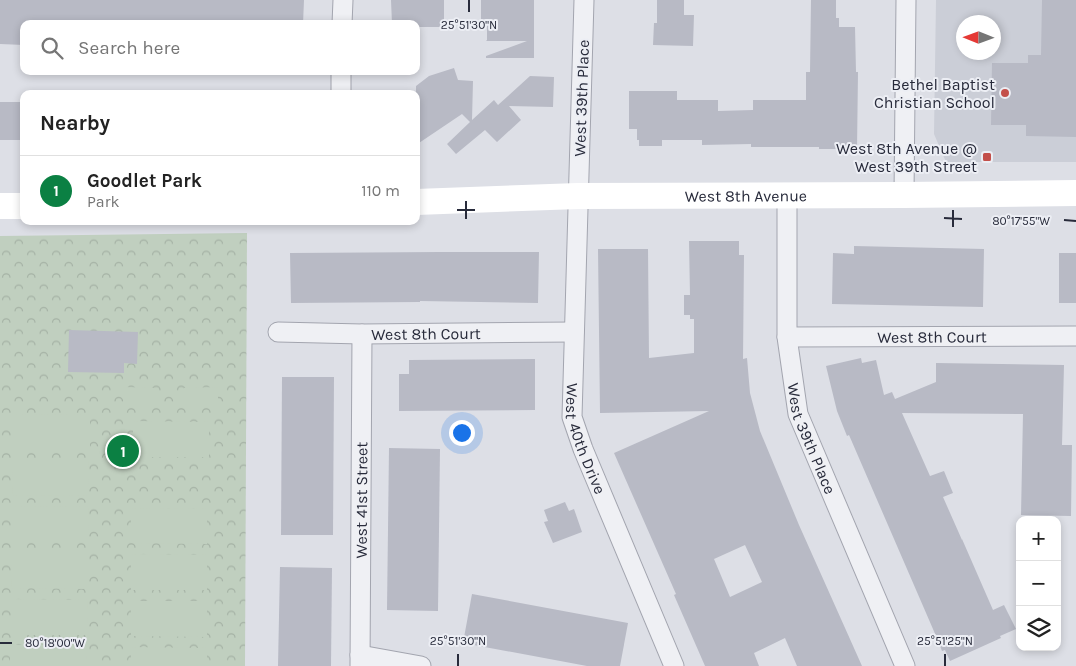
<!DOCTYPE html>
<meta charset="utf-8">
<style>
:root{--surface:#fff;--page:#f2f2f2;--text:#222;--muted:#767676;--line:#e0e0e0;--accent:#0b8043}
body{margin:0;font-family:Karla,sans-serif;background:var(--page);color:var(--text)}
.controls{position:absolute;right:15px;bottom:15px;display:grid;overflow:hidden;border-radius:10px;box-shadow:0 2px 8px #0003}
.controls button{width:45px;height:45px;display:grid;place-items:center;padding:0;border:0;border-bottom:1px solid var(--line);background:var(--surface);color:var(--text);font:25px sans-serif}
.compass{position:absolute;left:956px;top:15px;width:45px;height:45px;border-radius:50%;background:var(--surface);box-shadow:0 2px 8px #0003;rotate:271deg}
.you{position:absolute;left:461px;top:432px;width:18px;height:18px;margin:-12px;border:4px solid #fff;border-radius:50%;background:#1a73e8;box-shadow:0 0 0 8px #1a73e833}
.badge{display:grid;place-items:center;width:32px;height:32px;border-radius:50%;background:var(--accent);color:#fff;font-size:16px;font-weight:700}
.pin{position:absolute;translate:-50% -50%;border:2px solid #fff;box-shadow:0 1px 5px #0006}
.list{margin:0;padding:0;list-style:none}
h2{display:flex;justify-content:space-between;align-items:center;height:65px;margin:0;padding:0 20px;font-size:21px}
h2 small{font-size:16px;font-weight:400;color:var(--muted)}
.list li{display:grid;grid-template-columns:32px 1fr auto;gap:15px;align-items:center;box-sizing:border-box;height:70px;padding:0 20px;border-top:1px solid var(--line)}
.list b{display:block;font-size:19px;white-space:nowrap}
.list p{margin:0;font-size:16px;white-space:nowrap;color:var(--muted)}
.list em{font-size:16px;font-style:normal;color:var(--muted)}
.icon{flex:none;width:28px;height:28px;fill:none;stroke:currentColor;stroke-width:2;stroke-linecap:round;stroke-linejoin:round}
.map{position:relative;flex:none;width:1076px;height:666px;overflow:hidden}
.search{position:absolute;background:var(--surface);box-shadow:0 2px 8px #0003;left:20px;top:20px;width:400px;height:55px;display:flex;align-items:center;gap:12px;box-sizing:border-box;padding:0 18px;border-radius:10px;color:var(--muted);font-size:19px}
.panel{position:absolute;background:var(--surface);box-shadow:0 2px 8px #0003;left:20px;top:90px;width:400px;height:135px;border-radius:10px}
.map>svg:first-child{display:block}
</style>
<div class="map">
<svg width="1076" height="666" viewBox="0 0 1076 666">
<defs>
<pattern id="park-crowns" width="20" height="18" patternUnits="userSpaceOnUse" patternTransform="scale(1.25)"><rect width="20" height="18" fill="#c0cfbf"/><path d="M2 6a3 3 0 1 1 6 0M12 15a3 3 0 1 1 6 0" fill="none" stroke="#a5b2a5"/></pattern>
</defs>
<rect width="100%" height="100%" fill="#dddfe6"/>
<path fill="#cbced7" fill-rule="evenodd" d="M936 0H1076V162H946L934 134ZM964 22H994V52H964Z"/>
<path fill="url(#park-crowns)" d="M247 233 245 666H0V236Z"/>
<g fill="#c0cfbf">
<path d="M123 387 157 388V405H123Z"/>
<path d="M218 387V405H184V388Z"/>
<path d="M13 414 90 415V450H13Z"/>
<path d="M133 421 209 422V457H133Z"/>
<path d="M13 460H89L88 496 12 495Z"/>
<path d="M12 506 89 507 88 542H12Z"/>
<path d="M131 508 207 509V544L131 543Z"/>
<path d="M12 553H88V589L11 588Z"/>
<path d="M131 554 207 555V590H131Z"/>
<path d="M11 599 88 600 87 635H11Z"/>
<path d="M131 601H207V637L131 636Z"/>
<path d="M10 645H87L86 666H10Z"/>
<path d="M131 647 207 648V666H131Z"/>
</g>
<g fill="#b8bac5" fill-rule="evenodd">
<path d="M0 0H304L303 24H24V45L0 44Z"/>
<path d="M391 0H444V27H416V24H392Z"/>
<path d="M481 0H534V58H486V56L527 41H486L487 40V22H481Z"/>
<path d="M657 0H684V15H694L693 46 653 45 654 23H657Z"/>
<path d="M811 0H836V18H839V27H855L856 72H858L857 149H819V147H751V144L702 145V140H662V146H639V140H637V129H629V91H677V100H718V111L753 110V100H806V72H810Z"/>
<path d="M1042 0H1076V137L1026 136V125H991L992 63H1028V55H1041Z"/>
<path d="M454 68 458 80 473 81 472 120 494 100 498 105 530 76 554 77 553 107 509 106 521 120 497 142 485 130 456 154 447 144 470 122 462 114 416 145V86L429 76Z"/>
<rect x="0" y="102" width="24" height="38"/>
<path d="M689 241H739V255H744L743 359 747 358 750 393 760 431 799 525 862 666H797L785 638 754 653 759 666H705L674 595 676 594 614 453 709 411 600 413 598 249H648L649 358 694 353V319H690V315H684V295H690ZM745 545 762 582 730 597 714 559Z"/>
<path d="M854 246 984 249 983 307 832 304 833 253 854 254Z"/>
<path d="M440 252H539L538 303 420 301V302L291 303 290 253Z"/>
<rect x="1059" y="253" width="17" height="50"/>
<path d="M69 330 138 332 137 364 124 363V373L68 372Z"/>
<path d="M861 358 862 363 876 360 884 395 892 392 895 399 936 382V363L1064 365 1062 445H1072L1071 516 1021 515 1023 414 902 413 930 476 944 471 953 493 943 497 962 540V539L993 610 1004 605 1016 629 1000 636 1001 638 950 661 945 650 942 651 936 636 849 435 847 436 837 411 826 366Z"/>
<path d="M535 359V410L399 411V374H409V360Z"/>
<path d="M282 377H334L333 535H281Z"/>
<path d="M389 448 440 449 438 611 387 610Z"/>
<path d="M565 502 569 511 574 509 582 532 553 543 544 522 548 521 544 510Z"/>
<path d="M280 567 332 568 331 666H278Z"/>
<path d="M472 594 628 623 620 666H587L463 643Z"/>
</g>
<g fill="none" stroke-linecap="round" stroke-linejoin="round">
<defs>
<g id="street">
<path id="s1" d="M584 0 572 417 583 449 674 666"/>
<path d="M342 24 343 0"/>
<path d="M341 94V71"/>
<path d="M904 195 906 0"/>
<path id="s2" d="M787 196V337L798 414 905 666"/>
<path id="s3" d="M278 332 362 334 574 332"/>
<path id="s4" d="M787 337 1076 336"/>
<path d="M360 655 421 666"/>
<path id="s5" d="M360 666 362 334"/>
</g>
</defs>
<use href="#street" stroke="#a3a5af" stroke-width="21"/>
<use href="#street" stroke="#eff0f4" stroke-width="19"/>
<g stroke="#fff" stroke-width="26">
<path id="s6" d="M416 202 578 196 904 195 1076 193"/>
<path d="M0 206H24"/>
</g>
</g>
<path fill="none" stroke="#282b3b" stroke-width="2" d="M469 12V0M457 210H475M944 218 962 219M466 219V201M1064 220 1076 221M953 227V210M0 643H12M458 666V654M945 666V654"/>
<g fill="#c34f4a" stroke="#eceef4" stroke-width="2">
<circle cx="1005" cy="93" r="5"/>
<rect x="982" y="152" width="10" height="10" rx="2.5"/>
</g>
<g text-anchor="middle" stroke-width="4" stroke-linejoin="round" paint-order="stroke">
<g font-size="16" fill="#282b3b" stroke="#eceef4" text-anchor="end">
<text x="995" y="90">Bethel Baptist<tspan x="995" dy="18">Christian School</tspan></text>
<text x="977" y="154">West 8th Avenue @<tspan x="977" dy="18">West 39th Street</tspan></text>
</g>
<g font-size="16" fill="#282b3b" stroke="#eceef4">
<text transform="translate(581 98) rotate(-88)" y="6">West 39th Place</text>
<text dy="6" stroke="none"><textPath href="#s6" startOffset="330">West 8th Avenue</textPath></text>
<text dy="6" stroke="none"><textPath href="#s3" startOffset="148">West 8th Court</textPath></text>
<text dy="6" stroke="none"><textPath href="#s4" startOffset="145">West 8th Court</textPath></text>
<text dy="6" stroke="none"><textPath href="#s1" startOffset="441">West 40th Drive</textPath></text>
<text dy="6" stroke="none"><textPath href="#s2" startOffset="246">West 39th Place</textPath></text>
<text dy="6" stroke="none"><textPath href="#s5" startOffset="166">West 41st Street</textPath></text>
</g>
</g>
<g font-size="12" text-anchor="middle" fill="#282b3b" stroke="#eceef4" stroke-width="4" stroke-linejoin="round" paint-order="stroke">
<text x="469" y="29">25°51'30"N</text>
<text x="1021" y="225">80°17'55"W</text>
<text x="458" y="645">25°51'30"N</text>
<text x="945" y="645">25°51'25"N</text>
<text x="55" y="647">80°18'00"W</text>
</g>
</svg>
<div class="controls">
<button>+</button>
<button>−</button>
<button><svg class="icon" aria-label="layers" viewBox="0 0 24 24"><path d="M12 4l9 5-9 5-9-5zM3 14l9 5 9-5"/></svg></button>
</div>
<svg class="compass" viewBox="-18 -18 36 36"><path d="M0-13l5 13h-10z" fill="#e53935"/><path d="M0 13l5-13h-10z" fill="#767676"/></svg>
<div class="you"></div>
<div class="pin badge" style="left:123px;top:451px">1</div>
<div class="search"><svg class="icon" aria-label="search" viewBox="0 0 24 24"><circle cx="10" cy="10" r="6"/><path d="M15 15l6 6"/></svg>Search here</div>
<section class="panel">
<h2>Nearby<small></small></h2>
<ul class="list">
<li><span class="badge">1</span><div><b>Goodlet Park</b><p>Park</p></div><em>110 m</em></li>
</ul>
</section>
</div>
